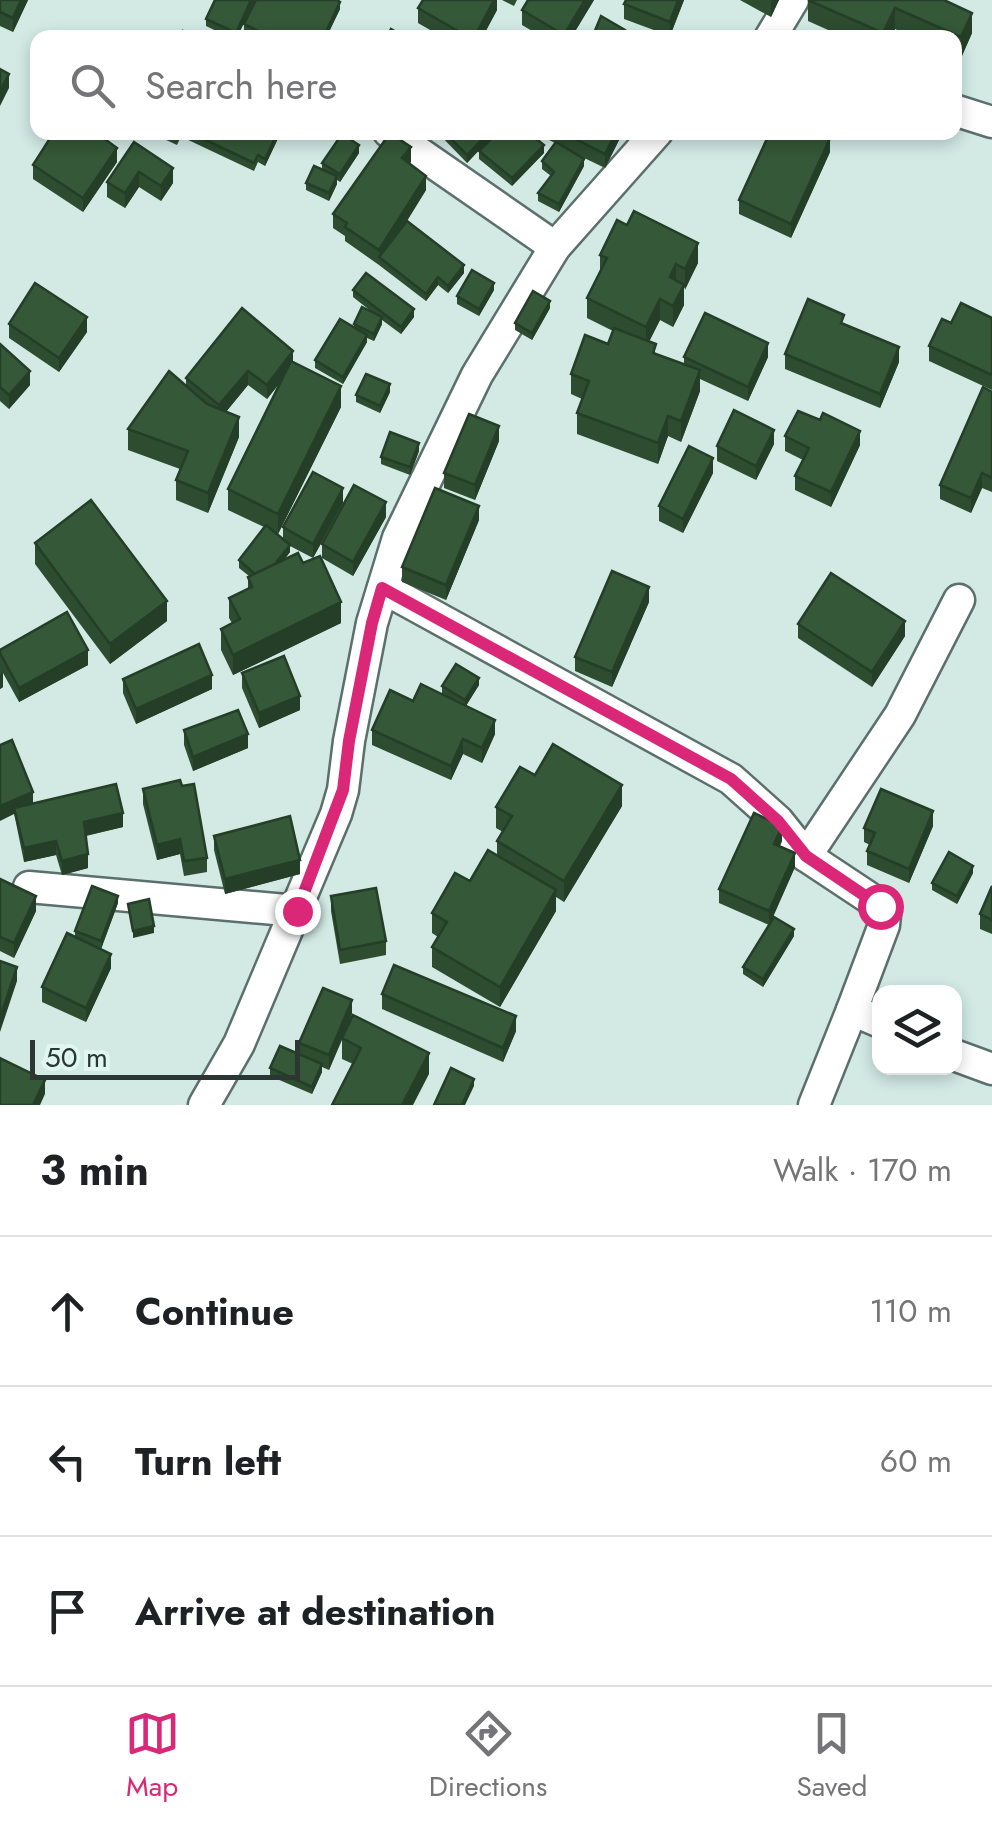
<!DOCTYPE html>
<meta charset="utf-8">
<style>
:root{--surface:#fff;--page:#f2f2f2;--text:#202124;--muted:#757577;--line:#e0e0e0;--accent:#db2777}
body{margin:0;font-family:Jost,sans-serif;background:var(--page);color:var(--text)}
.controls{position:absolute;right:30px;bottom:30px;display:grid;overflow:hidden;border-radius:20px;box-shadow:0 5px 15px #0003}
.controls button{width:90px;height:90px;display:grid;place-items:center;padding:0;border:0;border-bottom:2px solid var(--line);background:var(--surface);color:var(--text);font:50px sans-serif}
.scale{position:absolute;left:30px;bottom:25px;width:270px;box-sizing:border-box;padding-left:10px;border:5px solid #2c3633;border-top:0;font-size:28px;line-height:35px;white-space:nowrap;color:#2c3633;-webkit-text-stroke:8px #dff7f1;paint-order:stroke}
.stop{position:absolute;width:30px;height:30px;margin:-22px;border:8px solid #db2777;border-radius:50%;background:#fff}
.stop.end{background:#db2777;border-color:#fff;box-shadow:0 2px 10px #0008}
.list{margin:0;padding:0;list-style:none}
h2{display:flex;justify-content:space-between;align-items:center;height:130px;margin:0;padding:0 40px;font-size:42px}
h2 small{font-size:32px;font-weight:400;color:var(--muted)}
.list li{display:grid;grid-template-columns:65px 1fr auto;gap:30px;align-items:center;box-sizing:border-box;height:150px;padding:0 40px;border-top:2px solid var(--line)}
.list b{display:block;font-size:38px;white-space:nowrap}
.list em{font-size:32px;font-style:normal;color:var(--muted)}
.icon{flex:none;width:55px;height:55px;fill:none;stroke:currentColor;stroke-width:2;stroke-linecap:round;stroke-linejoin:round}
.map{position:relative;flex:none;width:992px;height:1105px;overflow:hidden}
.search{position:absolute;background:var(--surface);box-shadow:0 5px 15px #0003;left:30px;right:30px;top:30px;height:110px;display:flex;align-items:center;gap:25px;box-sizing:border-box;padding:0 35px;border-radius:20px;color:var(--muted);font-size:38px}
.sheet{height:580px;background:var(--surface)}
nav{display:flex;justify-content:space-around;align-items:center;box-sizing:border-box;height:140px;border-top:2px solid var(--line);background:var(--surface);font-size:28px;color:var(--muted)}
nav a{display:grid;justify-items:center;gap:5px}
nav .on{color:var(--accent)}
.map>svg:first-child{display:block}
</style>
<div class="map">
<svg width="992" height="1105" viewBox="0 0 992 1105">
<rect width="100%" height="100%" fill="#d2e9e4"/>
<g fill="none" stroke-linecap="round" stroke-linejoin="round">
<defs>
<g id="street">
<path d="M770 38 793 0"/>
<path d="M954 110 992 122"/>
<path d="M389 132 555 247"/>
<path d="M383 588 731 779 778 821 806 856 880 905 885 915 884 925 852 1010 880 1022"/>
<path d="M806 856 900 715 959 600"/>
<path d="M29 887 297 911"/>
<path d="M954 1055 992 1069"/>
<path d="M204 1105 239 1044 336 814 343 790 349 741 372 623 398 538 477 375 555 247 657 132"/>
<path d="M814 1105 852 1010"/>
</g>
</defs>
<use href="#street" stroke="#5b6f6b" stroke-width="35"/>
<use href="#street" stroke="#fff" stroke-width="30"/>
</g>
<g fill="#2d4c30">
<path d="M0 0H28L13 32 0 26Z"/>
<path d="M255 0 237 38H231L206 26V19Z"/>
<path d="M497 0V10L482 38H444L418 23V8Z"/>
<path d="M502 0H517L514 6Z"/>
<path d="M594 0 571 38H544L522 25V10Z"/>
<path d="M626 0H684L670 36 624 19V4Z"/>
<path d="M740 0H779L771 17Z"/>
<path d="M808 0 972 13V33L961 58 954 55V38H914L895 29 891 38H846L808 21Z"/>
<path d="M340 9 326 38H257L244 31V24Z"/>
<path d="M149 132H183L177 145Z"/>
<path d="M184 132H281L265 166 258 162 254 171 184 138Z"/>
<path d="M437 132H496L467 163Z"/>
<path d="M534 132H623L605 168 576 154 584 166 559 212 538 201V193L551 176 542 169V161L555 143Z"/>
<path d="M134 142 173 183 161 201 139 187 125 208 107 197V182Z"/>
<path d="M479 151 544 153 512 186 479 159Z"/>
<path d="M830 152 791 238 739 214V200Z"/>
<path d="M359 153 340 182 337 180V184L329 201 306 190V183L322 170V163Z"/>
<path d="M117 162 83 212 33 179V165Z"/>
<path d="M411 162 410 163 426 190 404 226 464 273 448 293 438 285 426 301 379 265 345 241V236L333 228V214Z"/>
<path d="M600 255 698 263 684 289V305L673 327 660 320 649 341 656 354 684 364V357H768L748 401 700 379V391L681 442 668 436 658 464 577 434V413L582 399 571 394V374L608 344 613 331 587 318V298L600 273Z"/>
<path d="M353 290 414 317 401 334 382 320V324L374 341 367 338V342L343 384 315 368V360L354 327V324L372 312 353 297Z"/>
<path d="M494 290 479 316 457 304V296Z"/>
<path d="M550 308 532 340 515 330V323Z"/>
<path d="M992 318V390L929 361V346L951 323Z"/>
<path d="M9 324 87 332 59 372 9 338Z"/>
<path d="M844 324 899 362 880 408 785 369V354Z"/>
<path d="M0 344 30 385 9 409 0 401Z"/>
<path d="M293 362 341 407 278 534 283 539V527L343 503 313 558 290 546V552L284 560 303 563 341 623 233 675 221 650V629L232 623 229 618V598L248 589V577L249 576 239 568V560L264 527 228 510V489L283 379 267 399 248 385 226 412 239 437 208 513 176 500V480L180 469 128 450V429L186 386V378Z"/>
<path d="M390 392 380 413 356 402V395Z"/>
<path d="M992 392V492L982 488 971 513 940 499V485Z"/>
<path d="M785 436 860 445 831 507 795 490V476L803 460 785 451Z"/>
<path d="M499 441 475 500 444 488V473Z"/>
<path d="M774 444 756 480 717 461V446Z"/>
<path d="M419 451 410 475 381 464V457Z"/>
<path d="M713 473 683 533 659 521V506Z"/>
<path d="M386 517 353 576 322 558V544Z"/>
<path d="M479 520 446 600 402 582V567Z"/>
<path d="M35 543 167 621 110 664 35 564Z"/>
<path d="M649 602 612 687 575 671V657Z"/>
<path d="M798 624 905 636 872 687 798 638Z"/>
<path d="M0 650 88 665 19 702 3 673V687L0 689Z"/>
<path d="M242 673 300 710 259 728 242 688Z"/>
<path d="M123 679 212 689 136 724 123 693Z"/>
<path d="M479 685 466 706 495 734 482 763 463 754 451 780 372 745V730L413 701 442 693V686Z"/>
<path d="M184 730 248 748 193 771 184 745Z"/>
<path d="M0 745 33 803 123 827 86 836 88 868 62 875 56 855 24 862Z"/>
<path d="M535 775 622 806 564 902 556 897V911L500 1007 432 967V947L438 937 432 933V913L470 881 497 855V841L503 832 496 828V807Z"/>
<path d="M143 789 207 858V872L184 876 180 854 157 860 143 804Z"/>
<path d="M933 826 909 883 867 865V851L870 845 864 842V828Z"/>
<path d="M214 836 300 874 225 894 214 850Z"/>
<path d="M782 841 780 846 795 867 770 924 794 936 763 987 743 974V967L769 925 719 903V889Z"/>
<path d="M973 873 957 904 932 890V883Z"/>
<path d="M0 879 36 911 14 958 0 951Z"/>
<path d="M992 886V934L980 929V914Z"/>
<path d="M331 896 386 941V955L340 964 331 911Z"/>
<path d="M118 903 101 949 111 968 86 1022 42 1002V987L75 937V931Z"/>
<path d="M382 994 516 1031 503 1062 382 1009Z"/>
<path d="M352 1014 345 1031 429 1074 353 1064 342 1059V1040L329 1070 322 1067V1072L312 1094 270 1076V1068L299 1054V1043Z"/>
</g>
<g fill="#243e27">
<path d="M21 0H28L13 32V18Z"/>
<path d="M251 0H255L236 38V33Z"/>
<path d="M494 0H497V10L482 38H474Z"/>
<path d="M585 0H594L571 38H564V35Z"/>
<path d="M678 0H684L670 36V22Z"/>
<path d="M772 0H779L771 17V3Z"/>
<path d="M340 2V9L326 38H323Z"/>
<path d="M895 8V29L891 38H883V33Z"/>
<path d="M972 13V33L961 58V37Z"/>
<path d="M9 74V88L0 106V91Z"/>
<path d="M278 132H281L265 166V159Z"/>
<path d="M489 132H496L467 163V155Z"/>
<path d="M616 132H623L605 168V154Z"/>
<path d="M830 138V152L791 238V224Z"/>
<path d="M359 145V153L340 182V174Z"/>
<path d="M544 145V153L512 186V178Z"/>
<path d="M411 147V162L402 172V158Z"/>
<path d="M117 148V162L83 212V198Z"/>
<path d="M584 159V166L559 212V204Z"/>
<path d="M173 168V183L161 201V186Z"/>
<path d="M139 172V187L125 208V193Z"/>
<path d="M337 176V184L329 201V193Z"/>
<path d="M426 176V190L382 260 379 257V250Z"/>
<path d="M698 243V263L685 290V269Z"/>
<path d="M676 264V285L670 277Z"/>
<path d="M464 265V273L448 293V286Z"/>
<path d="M438 277V285L426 301V294Z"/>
<path d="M494 283V290L479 316V309Z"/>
<path d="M684 285V305L673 327V306Z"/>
<path d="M660 299V320L646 348V327Z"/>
<path d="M550 301V308L532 340V333Z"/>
<path d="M414 309V317L401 334V327Z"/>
<path d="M87 317V332L59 372V358Z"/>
<path d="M382 317V324L374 341V334Z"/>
<path d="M367 335V342L343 384V377Z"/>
<path d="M768 343V357L748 401V387Z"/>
<path d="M899 347V362L880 408V394Z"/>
<path d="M293 351V366L267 399V385Z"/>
<path d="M700 370V391L681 442V421Z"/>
<path d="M30 371V385L9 409V395Z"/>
<path d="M248 371V385L219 420V405Z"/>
<path d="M390 384V392L380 413V406Z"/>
<path d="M341 386V407L278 534V514Z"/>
<path d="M668 416V436L658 464V443Z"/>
<path d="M239 417V437L208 513V493Z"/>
<path d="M499 426V441L475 500V485Z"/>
<path d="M774 430V444L756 480V466Z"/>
<path d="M860 431V445L831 507V492Z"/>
<path d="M419 443V451L410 475V467Z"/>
<path d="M713 458V473L683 533V519Z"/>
<path d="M982 473V488L971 513V498Z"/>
<path d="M343 488V503L313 558V544Z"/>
<path d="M386 502V517L353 576V562Z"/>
<path d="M479 506V520L446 600V585Z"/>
<path d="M290 545V552L263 587V580Z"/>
<path d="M649 587V602L612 687V672Z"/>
<path d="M167 601V621L110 664V644Z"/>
<path d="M341 602V623L233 675V655Z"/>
<path d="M905 621V636L872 687V672Z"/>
<path d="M88 650V665L19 702V688Z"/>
<path d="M3 672V687L0 689V675Z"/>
<path d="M212 675V689L136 724V709Z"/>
<path d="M479 678V685L465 707V700Z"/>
<path d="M300 696V710L259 728V713Z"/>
<path d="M495 720V734L482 763V748Z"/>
<path d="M248 734V748L193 771V757Z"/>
<path d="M463 739V754L451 780V766Z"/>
<path d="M622 785V806L564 902V881Z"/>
<path d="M33 792V806L14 808V814L0 821V806Z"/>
<path d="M933 811V826L909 883V869Z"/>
<path d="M123 813V827L84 836V822Z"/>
<path d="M782 826V841L774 858V844Z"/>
<path d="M180 839V854L157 860V845Z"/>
<path d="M56 841V855L24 862V848Z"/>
<path d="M795 853V867L769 925V911Z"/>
<path d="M88 854V868L62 875V861Z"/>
<path d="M300 860V874L225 894V879Z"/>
<path d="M973 866V873L957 904V896Z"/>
<path d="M556 890V911L500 1007V987Z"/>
<path d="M36 896V911L14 958V943Z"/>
<path d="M118 896V903L101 949V941Z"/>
<path d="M154 926V933L133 938V931Z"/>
<path d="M794 929V936L763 987V979Z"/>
<path d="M111 954V968L86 1022V1008Z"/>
<path d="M17 967V981L0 1032V1018Z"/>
<path d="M352 1000V1014L329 1070V1055Z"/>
<path d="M516 1016V1031L503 1062V1048Z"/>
<path d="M429 1053V1074L413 1105H402Z"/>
<path d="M322 1064V1072L312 1094V1087Z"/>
<path d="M474 1079V1086L465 1105H462Z"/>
<path d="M45 1080V1094L40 1105H33Z"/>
</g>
<g fill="#345838" stroke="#243e27" stroke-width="2.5">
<path d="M0 0H21L13 18 0 12Z"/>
<path d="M215 0H251L236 33 206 19Z"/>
<path d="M256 0H337L340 2 323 38H273L244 24Z"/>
<path d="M423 0H494L474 38H470L418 8Z"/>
<path d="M528 0H585L564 35 522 10Z"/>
<path d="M626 0H678L670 22 624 4Z"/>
<path d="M808 0H944L972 13 961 37 895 8 883 33Z"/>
<path d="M601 16 625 30 622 38H592Z"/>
<path d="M391 29 407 38H386Z"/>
<path d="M183 31 197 38H180Z"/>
<path d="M0 69 9 74 0 91Z"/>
<path d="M54 132H95L117 148 83 198 33 165Z"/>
<path d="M166 132H180L177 138Z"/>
<path d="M189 132H278L265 159 258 155 254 163Z"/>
<path d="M444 132H489L467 155Z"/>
<path d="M498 132H528L544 145 512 178 479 151Z"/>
<path d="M562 132H616L605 154Z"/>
<path d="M770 132H818L830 138 791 224 739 200Z"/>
<path d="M390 133 411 147 402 158 426 176 379 250 345 227 347 223 333 214Z"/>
<path d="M342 134 359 145 340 174 322 163Z"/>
<path d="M134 142 173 168 161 186 139 172 125 193 107 182Z"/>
<path d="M556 142 584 159 559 204 538 193 554 172 542 161Z"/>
<path d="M314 166 337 176 329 193 306 183Z"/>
<path d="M634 211 698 243 685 269 676 264 670 277 684 285 673 306 660 299 646 327 587 298 607 258 600 255 617 220 627 225Z"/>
<path d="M407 221 464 265 448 286 438 277 426 294 379 257Z"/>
<path d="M472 270 494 283 479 309 457 296Z"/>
<path d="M366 273 414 309 401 327 353 290Z"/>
<path d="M35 283 87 317 59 358 9 324Z"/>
<path d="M533 291 550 301 532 333 515 323Z"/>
<path d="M808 299 844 315 841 323 899 347 880 394 785 354Z"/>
<path d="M961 303 992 318V375L929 346 942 319 951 323Z"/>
<path d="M362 307 382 317 374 334 354 324Z"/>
<path d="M242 308 293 351 267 385 248 371 219 405 186 378Z"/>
<path d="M705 313 768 343 748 387 684 357Z"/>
<path d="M340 319 367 335 343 377 315 360Z"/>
<path d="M614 328 656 344 653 353 700 370 681 421 668 416 658 443 577 413 589 381 571 374 585 335 608 344Z"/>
<path d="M0 344 30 371 9 395 0 387Z"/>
<path d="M291 361 341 386 278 514 228 489Z"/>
<path d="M169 371 207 404 239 417 208 493 176 480 188 451 128 429Z"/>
<path d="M366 374 390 384 380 406 356 395Z"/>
<path d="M983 387 992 392V478L982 473 971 498 940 485Z"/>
<path d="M734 410 774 430 756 466 717 446Z"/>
<path d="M798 411 820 420 823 413 860 431 831 492 795 476 809 448 785 436Z"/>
<path d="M469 414 499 426 475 485 444 473Z"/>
<path d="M390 432 419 443 410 467 381 457Z"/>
<path d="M689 446 713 458 683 519 659 506Z"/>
<path d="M313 472 343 488 313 544 283 527Z"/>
<path d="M354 485 386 502 353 562 322 544Z"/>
<path d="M435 488 479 506 446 585 402 567Z"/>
<path d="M91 500 167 601 110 644 35 543Z"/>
<path d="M266 525 290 545 275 564 255 574 239 560Z"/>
<path d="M298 553 303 563 320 556 341 602 233 655 221 629 240 619 229 598 252 587 248 577Z"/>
<path d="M612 571 649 587 612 672 575 657Z"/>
<path d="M831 573 905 621 872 672 798 624Z"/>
<path d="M67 612 88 650 19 688 0 653V650Z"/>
<path d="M199 644 212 675 136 709 123 679Z"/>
<path d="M284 656 300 696 259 713 242 673Z"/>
<path d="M456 664 479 678 465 700 442 686Z"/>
<path d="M421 684 495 720 482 748 463 739 451 766 372 730 390 690 413 701Z"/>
<path d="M238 710 248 734 193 757 184 730Z"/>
<path d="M12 740 33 792 0 806V745Z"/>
<path d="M553 744 622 785 564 881 497 841 512 816 496 807 520 767 535 775Z"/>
<path d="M180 780 182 786 194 784 207 858 184 861 180 839 157 845 143 789Z"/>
<path d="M116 784 123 813 84 822 88 854 62 861 56 841 24 848 14 808Z"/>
<path d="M881 789 933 811 909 869 867 851 875 833 864 828Z"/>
<path d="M754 813 782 826 774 844 795 853 769 911 719 889Z"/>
<path d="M290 816 300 860 225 879 214 836Z"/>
<path d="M488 850 556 890 500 987 432 947 447 922 432 913 455 873 470 881Z"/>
<path d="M949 852 973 866 957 896 932 883Z"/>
<path d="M0 879 36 896 14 943 0 937Z"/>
<path d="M92 886 118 896 101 941 75 931Z"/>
<path d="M992 886V920L980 914Z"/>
<path d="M376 888 386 941 340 950 331 896Z"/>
<path d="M149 899 154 926 133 931 128 904Z"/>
<path d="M774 917 794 929 763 979 743 967Z"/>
<path d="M67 933 111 954 86 1008 42 987Z"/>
<path d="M0 961 17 967 0 1018Z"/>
<path d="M394 965 516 1016 503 1048 382 994Z"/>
<path d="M323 988 352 1000 329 1055 299 1043Z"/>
<path d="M353 1015 429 1053 402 1105H332L361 1048 342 1038Z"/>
<path d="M280 1046 322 1064 312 1087 270 1068Z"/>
<path d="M0 1058 45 1080 33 1105H0Z"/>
<path d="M451 1068 474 1079 462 1105H434Z"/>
</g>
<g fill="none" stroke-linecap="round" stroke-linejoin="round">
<path stroke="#db2777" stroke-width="12" d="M297 911 343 790 349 741 372 623 382 588 731 779 778 821 806 856 880 906"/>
</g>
</svg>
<div class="controls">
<button><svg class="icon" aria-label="layers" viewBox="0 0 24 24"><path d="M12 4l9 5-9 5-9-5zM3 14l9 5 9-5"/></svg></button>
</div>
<div class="scale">50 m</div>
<div class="stop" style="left:880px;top:906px"></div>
<div class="stop end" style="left:297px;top:911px"></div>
<div class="search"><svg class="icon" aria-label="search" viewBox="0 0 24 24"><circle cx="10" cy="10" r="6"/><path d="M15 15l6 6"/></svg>Search here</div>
</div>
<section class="sheet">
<h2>3 min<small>Walk · 170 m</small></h2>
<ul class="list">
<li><svg class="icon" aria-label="ahead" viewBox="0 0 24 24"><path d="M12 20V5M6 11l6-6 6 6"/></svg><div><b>Continue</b></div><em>110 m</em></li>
<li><svg class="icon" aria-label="left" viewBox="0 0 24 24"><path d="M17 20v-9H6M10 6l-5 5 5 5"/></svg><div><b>Turn left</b></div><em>60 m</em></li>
<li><svg class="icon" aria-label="arrive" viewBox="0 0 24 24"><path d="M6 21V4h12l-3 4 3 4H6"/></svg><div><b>Arrive at destination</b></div></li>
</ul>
</section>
<nav>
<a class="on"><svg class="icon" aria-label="map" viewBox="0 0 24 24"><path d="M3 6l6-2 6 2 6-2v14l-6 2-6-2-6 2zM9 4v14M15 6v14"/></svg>Map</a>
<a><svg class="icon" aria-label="directions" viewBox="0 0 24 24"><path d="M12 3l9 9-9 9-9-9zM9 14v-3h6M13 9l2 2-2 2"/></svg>Directions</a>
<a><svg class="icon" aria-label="saved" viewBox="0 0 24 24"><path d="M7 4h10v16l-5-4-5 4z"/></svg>Saved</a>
</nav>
